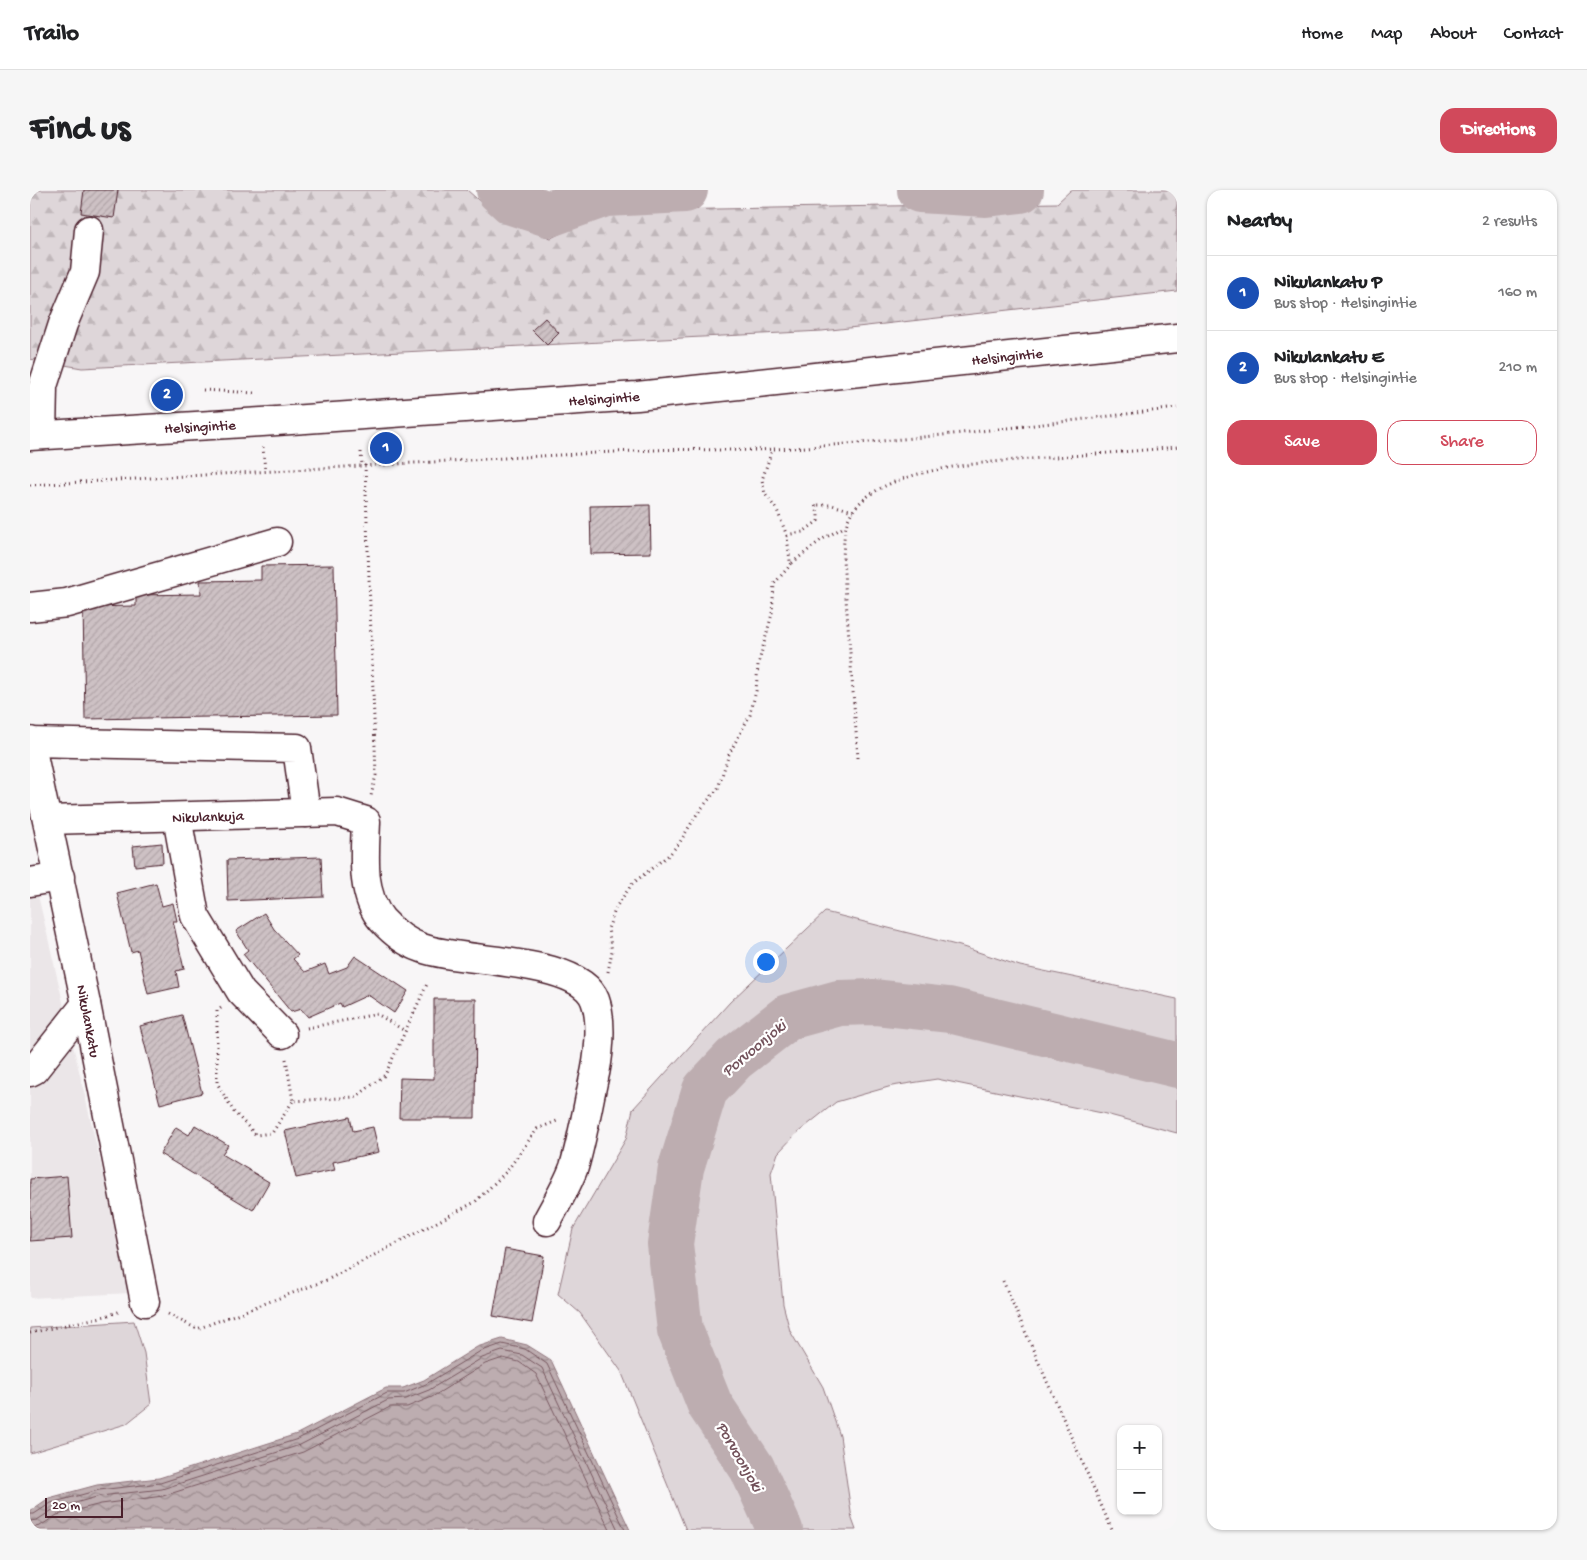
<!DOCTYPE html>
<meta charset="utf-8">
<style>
:root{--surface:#fff;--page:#f6f6f6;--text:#202124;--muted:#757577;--line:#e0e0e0;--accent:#d1495b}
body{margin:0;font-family:"Gochi Hand",sans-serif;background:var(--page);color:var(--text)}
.controls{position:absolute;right:15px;bottom:15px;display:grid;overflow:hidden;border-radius:10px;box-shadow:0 1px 4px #0004}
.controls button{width:45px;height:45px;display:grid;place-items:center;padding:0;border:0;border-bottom:1px solid var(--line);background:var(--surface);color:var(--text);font:25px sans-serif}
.scale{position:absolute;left:15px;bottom:12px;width:78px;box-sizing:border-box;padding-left:5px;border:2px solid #4a1f2b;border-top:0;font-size:14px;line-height:18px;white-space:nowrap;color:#4a1f2b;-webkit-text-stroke:4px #fff;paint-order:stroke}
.you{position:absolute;left:735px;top:771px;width:18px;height:18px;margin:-12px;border:4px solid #fff;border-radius:50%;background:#1a73e8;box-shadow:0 0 0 8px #1a73e833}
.badge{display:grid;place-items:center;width:32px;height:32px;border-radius:50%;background:var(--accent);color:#fff;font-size:16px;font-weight:700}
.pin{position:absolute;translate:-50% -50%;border:2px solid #fff;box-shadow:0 1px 5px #0006}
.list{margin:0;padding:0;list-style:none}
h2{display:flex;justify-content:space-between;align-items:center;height:65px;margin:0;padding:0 20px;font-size:21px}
h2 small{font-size:16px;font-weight:400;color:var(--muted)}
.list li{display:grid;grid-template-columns:32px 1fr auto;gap:15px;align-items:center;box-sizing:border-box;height:75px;padding:0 20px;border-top:1px solid var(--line)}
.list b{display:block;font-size:19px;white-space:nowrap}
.list p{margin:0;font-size:16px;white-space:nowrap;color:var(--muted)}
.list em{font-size:16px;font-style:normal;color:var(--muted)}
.actions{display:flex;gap:10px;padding:15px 20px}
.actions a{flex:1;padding:11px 0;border:1px solid var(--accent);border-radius:15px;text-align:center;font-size:18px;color:var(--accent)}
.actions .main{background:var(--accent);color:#fff}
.map{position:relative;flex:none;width:1147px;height:1340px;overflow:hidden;border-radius:15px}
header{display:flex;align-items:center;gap:30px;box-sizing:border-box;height:70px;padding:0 25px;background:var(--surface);border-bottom:1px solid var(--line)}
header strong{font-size:24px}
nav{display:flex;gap:28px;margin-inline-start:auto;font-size:18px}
.intro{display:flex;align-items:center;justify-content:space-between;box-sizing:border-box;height:120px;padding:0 30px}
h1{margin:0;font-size:35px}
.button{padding:12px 22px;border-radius:15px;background:var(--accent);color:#fff;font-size:18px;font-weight:700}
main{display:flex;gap:30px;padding:0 30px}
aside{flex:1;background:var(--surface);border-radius:15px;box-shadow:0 1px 4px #0004}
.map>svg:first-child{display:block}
</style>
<header>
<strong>Trailo</strong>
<nav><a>Home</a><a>Map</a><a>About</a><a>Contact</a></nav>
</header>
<div class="intro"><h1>Find us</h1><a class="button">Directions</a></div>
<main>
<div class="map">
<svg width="1147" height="1340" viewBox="0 0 1147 1340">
<defs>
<pattern id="forest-firs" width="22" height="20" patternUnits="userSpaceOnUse" patternTransform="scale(1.25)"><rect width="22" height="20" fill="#ded6d9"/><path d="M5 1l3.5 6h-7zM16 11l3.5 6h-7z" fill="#c0b7ba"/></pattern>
<pattern id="water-waves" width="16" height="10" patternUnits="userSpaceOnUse" patternTransform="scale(1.25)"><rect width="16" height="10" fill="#bdadb0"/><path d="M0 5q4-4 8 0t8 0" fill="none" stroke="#9c8c8f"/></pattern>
<pattern id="building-hatch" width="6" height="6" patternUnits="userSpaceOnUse" patternTransform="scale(1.25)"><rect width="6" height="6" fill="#cdc1c4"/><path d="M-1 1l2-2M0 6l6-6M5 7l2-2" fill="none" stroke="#b2a5a9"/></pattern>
</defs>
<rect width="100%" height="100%" fill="#f8f6f7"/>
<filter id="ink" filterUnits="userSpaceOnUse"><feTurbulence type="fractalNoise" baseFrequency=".02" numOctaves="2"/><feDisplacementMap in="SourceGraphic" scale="10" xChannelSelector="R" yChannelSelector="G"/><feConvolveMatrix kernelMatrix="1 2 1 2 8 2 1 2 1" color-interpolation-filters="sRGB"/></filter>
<g filter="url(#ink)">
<path fill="#ebe6e8" d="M0 671 101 1103 0 1108Z"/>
<g fill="#ded6d9" stroke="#947a82">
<path d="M795 722 930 756 990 776 1147 809V943L1072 923 907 889 862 896 806 912 766 944 748 963 741 983 753 1114 760 1141 793 1197 810 1246 822 1329 826 1340H656L591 1181 550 1123 528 1104 543 1039 596 949 603 919 700 812Z"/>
<path d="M104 1131 114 1163 121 1214 96 1234 0 1263V1138Z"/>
</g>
<path fill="url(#forest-firs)" stroke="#947a82" d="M0 0H437L473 32 521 48 576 21 1027 13 1041 0H1147V101L792 141 52 178 0 169Z"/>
<path fill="url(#water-waves)" stroke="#8f747b" d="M472 1149 497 1155 521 1170 600 1340H0V1321L19 1308 67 1295 129 1288 267 1244 356 1198H373L394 1190 447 1157Z"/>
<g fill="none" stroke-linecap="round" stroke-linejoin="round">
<g stroke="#785860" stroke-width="1">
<path d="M0 1324H4L21 1313 69 1300 130 1293 268 1249 357 1203H374L396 1194 449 1162 472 1154 495 1159 517 1174 595 1340"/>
<path d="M0 1331 7 1330 24 1319 70 1306 132 1299 270 1255 358 1210 376 1209 399 1200 452 1168 472 1161 492 1165 512 1178 588 1340"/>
<path d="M0 1338 10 1336 27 1325 71 1314 133 1306 273 1262 360 1217H377L402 1207 455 1174 473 1168 489 1172 506 1184 580 1340"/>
</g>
<g stroke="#bdadb0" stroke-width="46">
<path d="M469 0 482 12 519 24 575 4 655 0"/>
<path d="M890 0 956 4 991 0"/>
<path d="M750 1340 722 1278 680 1215 650 1140 640 1054 651 978 675 900 704 869 758 827 809 813 844 812 919 820 1147 875"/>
</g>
</g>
<g fill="url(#building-hatch)" stroke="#4a1f2b">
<path d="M54 0H88L84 28 51 23Z"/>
<path d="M515 128 529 143 517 155 502 140Z"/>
<path d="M620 315 621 363 561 364 560 316Z"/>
<path d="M304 375 307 525 55 529 53 417 106 416V405L171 404 170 391 231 390V376Z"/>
<path d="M132 653 133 673 105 676 103 656Z"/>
<path d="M291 667 293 707 198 711 197 670Z"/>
<path d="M126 693 132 716 143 713 147 731H143L154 779 146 781 149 797 118 804 108 760 101 762 87 703Z"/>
<path d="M234 723 244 739 268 765 263 769 275 782 295 774 299 784 317 777 325 766 378 801 364 823 338 805 312 817 310 813 278 827 271 819 261 822 213 764 218 760 206 741Z"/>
<path d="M404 809H446L445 928H369L370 888 404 889Z"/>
<path d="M152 825 172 903 130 914 110 836Z"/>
<path d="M320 927 323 941 343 937 349 962 303 972 305 980 266 988 255 941Z"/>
<path d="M165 935 198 955 192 964 239 992 223 1020 130 964 146 937 159 945Z"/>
<path d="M37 986 42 1048 0 1051V989Z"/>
<path d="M475 1059 514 1066 502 1133 463 1126Z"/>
</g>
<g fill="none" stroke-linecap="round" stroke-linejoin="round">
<defs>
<g id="minor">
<path d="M12 245 13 196 33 134 55 82 59 40"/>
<path d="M0 417 37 413 247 352"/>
<path d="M0 551 56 814 115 1112"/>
<path d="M0 552 267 558 276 623"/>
<path d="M147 627 165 726 211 802 252 844"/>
<path d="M18 630 307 622 336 631C335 663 330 704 352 730 363 742 377 753 392 758 430 773 549 767 565 810 573 832 569 869 563 892 557 920 552 950 544 977 537 996 526 1014 517 1031"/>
<path d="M0 692 30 687"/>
<path d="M0 882 4 880 56 814"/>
</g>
<path id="major" d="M0 246 232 232 607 206 1147 148"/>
</defs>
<use href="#minor" stroke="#4a1f2b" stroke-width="31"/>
<use href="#major" stroke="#4a1f2b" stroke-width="31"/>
<g stroke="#4a1f2b" stroke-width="3" stroke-dasharray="1 4" stroke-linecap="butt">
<path d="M173 200 225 203"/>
<path d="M233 257 235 281"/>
<path d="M331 262 332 275"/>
<path d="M335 275 346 585 341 606"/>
<path d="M0 295C208 283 415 271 623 260 664 258 704 262 745 259 879 251 1013 234 1147 218"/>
<path d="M757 346 761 344 773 342 788 331V323L785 315H802L823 321"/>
<path d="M762 373 791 350 814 337"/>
<path d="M828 568 813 369C814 353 813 336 822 322 856 273 972 272 1026 267 1066 264 1107 261 1147 257"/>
<path d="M578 782 582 761 578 739 586 717 602 694 640 664 650 652 667 624 688 598 699 564 720 525 726 501 728 475 742 424 744 394 762 373 760 371 757 346 747 320 735 304 732 290 742 260"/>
<path d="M191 818 187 821V893L204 922 226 945 242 943 263 911"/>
<path d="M277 838 347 824 375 841"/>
<path d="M256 869 263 911 326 907 355 885 398 792"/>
<path d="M973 1091 1082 1340"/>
<path d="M138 1124 167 1139 297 1090 445 1012 477 981 507 939 527 931"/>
<path d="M0 1143 76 1126 91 1121"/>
</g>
<use href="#minor" stroke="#fff" stroke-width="28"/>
<use href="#major" stroke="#fff" stroke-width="28"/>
</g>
</g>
<g text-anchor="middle" stroke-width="4.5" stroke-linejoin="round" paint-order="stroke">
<g font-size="15" fill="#4a1f2b" stroke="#fff">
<text transform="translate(977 166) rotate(-6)" y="5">Helsingintie</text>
<text transform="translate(574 208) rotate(-4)" y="5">Helsingintie</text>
<text transform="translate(170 236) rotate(-3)" y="5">Helsingintie</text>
<text transform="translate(178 626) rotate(-2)" y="5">Nikulankuja</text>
<text transform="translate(59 831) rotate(79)" y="5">Nikulankatu</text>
</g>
<g font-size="16" font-style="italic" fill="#72515a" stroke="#fff">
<text transform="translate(723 857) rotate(-40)" y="6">Porvoonjoki</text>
<text transform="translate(711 1266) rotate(60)" y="6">Porvoonjoki</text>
</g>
</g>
</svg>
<div class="controls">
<button>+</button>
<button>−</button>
</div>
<div class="scale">20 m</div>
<div class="you"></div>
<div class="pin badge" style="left:356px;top:258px;background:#1a4fb4">1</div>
<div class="pin badge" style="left:137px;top:205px;background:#1a4fb4">2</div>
</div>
<aside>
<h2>Nearby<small>2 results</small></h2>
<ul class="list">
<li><span class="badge" style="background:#1a4fb4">1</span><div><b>Nikulankatu P</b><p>Bus stop · Helsingintie</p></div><em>160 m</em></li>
<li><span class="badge" style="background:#1a4fb4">2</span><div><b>Nikulankatu E</b><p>Bus stop · Helsingintie</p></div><em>210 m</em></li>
</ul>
<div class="actions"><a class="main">Save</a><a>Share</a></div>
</aside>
</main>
